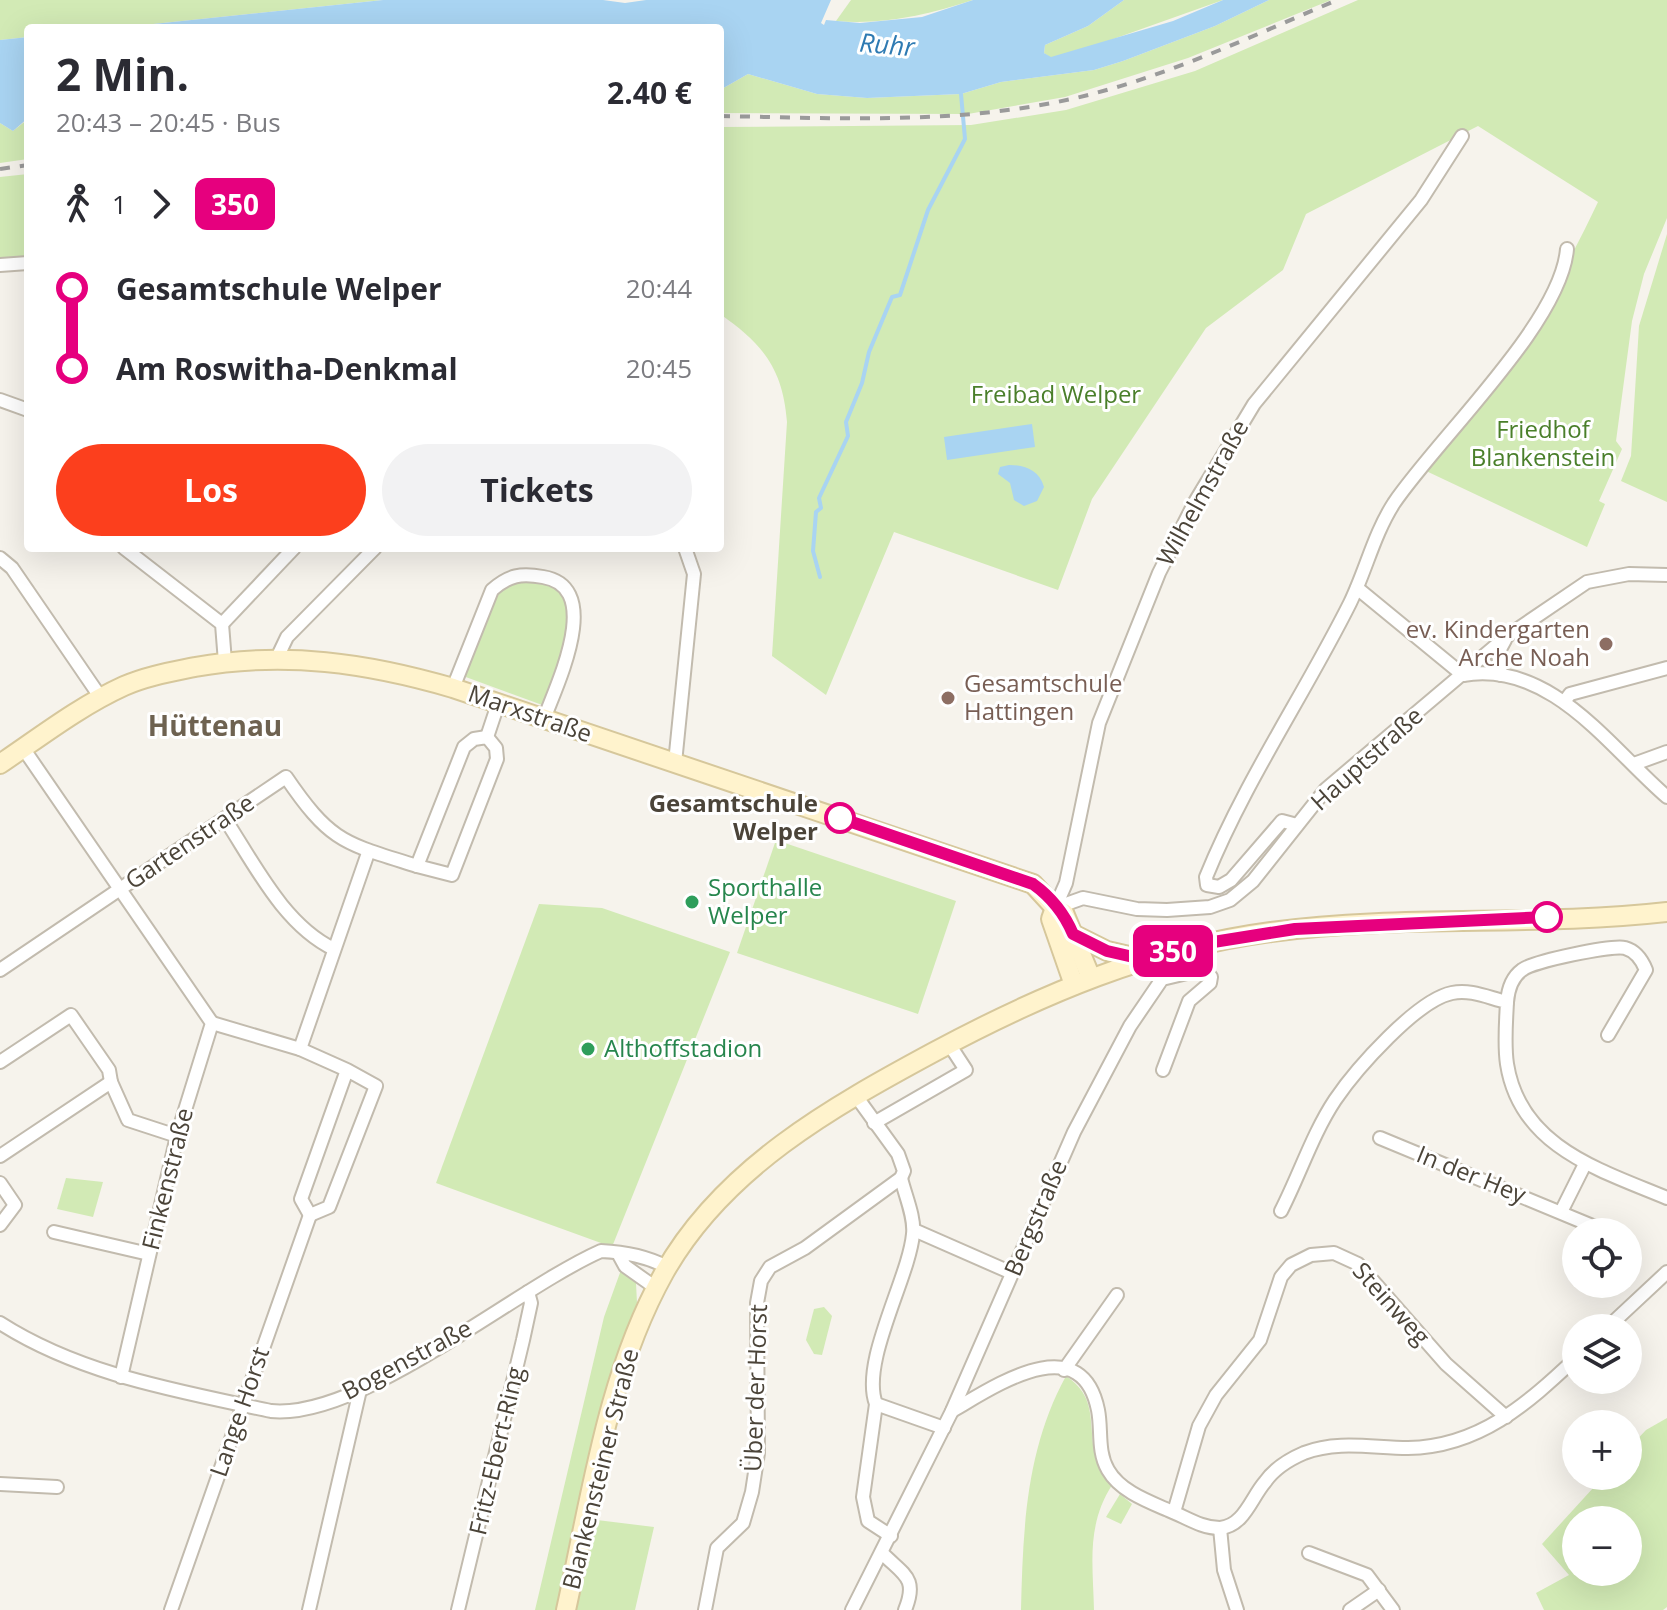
<!DOCTYPE html>
<html lang="de">
<head>
<meta charset="utf-8">
<style>
  :root { --surface:#fff; --page:#f2f2f3; --text:#2b2b33; --muted:#7c7c81; --accent:#fc3f1d }
  body { margin:0; font-family:"Open Sans",sans-serif; background:var(--page); color:var(--text); height:100vh; display:flex; flex-direction:column; font-size:30px; white-space:nowrap }
  * { box-sizing:border-box; margin:0 }
  p { font-size:26px; color:var(--muted) }
  .icon { flex:none; width:44px; height:44px; fill:none; stroke:currentColor; stroke-width:2; stroke-linecap:round; stroke-linejoin:round }
  .map { position:relative; flex:1; overflow:hidden }
  .sheet { position:absolute; left:24px; top:24px; width:700px; height:528px; display:flex; flex-direction:column; background:var(--surface); border-radius:8px; box-shadow:0 8px 32px #0002 }
  .sheet>* { flex:none }
  .badge { padding:0 16px; border-radius:12px; font-size:28px; line-height:52px }
  .controls { position:absolute; left:1562px; top:1218px; display:grid; gap:16px }
  .controls a { display:grid; place-items:center; width:80px; height:80px; border-radius:50%; background:var(--surface); box-shadow:0 8px 32px #0002; font-size:40px }
  .map>.badge { position:absolute; translate:-50% -50%; box-shadow:0 0 0 4px #fff }
  .legs { display:flex; align-items:center; gap:12px; height:88px; padding:0 32px; font-size:26px }
  .legs p { margin-inline-start:auto }
  .headline { display:flex; align-items:center; justify-content:space-between; height:136px; padding:0 32px }
  h1 { font-size:44px; font-weight:700; line-height:60px }
  .button { display:flex; gap:16px; margin-top:auto; padding:16px 32px }
  .button a { flex:1; height:92px; border-radius:48px; background:var(--accent); color:#fff; font-size:32px; font-weight:700; line-height:92px; text-align:center }
  .button a+a { background:var(--page); color:var(--text) }
  ul { padding:0 32px; list-style:none }
  li { display:flex; align-items:center; gap:28px; height:80px; font-size:30px }
  li i { display:grid; place-items:center; width:12px; height:100%; margin:0 10px; background:currentColor }
  li i::after { content:''; width:20px; height:20px; margin:-10px; border:6px solid; border-radius:50%; background:var(--surface) }
  li p { margin-inline-start:auto }
  li:first-child i { background:linear-gradient(#0000 50%,currentColor 0) }
  li:last-child i { background:linear-gradient(currentColor 50%,#0000 0) }
  .map>svg:first-child { display:block }
  .green { fill:#d2eab5; fill-rule:evenodd }
  .water { fill:#a9d4f2 }
  .lines { fill:none; stroke-linecap:round; stroke-linejoin:round }
  .stream { stroke:#a9d4f2; stroke-width:4 }
  .street-casing { stroke:#c2bbae; stroke-width:16 }
  .secondary-casing { stroke:#d6c79b; stroke-width:22 }
  .street { stroke:#fff; stroke-width:12 }
  .secondary { stroke:#fff3cd; stroke-width:18 }
  .rail { stroke:#9a9a9a; stroke-width:4; stroke-dasharray:10 10; stroke-linecap:butt }
  .line-1-casing { stroke:#fff; stroke-width:18 }
  .line-1 { stroke:#e6007e; stroke-width:12 }
  .education-dot { fill:#8d6e63; stroke:#fff; stroke-width:3 }
  .stop-1-dot { fill:#fff; stroke:#e6007e; stroke-width:4 }
  .leisure-dot { fill:#2e9e5b; stroke:#fff; stroke-width:3 }
  .labels { text-anchor:middle; stroke-width:6; stroke-linejoin:round; paint-order:stroke }
  .park-label { font-size:24px; fill:#4a7f2a; stroke:#fff }
  .street-label { font-size:24px; fill:#4b4439; stroke:#fff }
  .education-label { font-size:24px; fill:#785e54; stroke:#fff; text-anchor:end }
  .stop-label { font-size:24px; font-weight:bold; fill:#4b4439; stroke:#fff; text-anchor:end }
  .leisure-label { font-size:24px; fill:#27864d; stroke:#fff; text-anchor:start }
  .water-label { font-size:26px; font-style:italic; fill:#2e7ab2; stroke:#fff }
  .quarter-label { font-size:28px; font-weight:bold; fill:#6e6250; stroke:#fff }
</style>
</head>
<body>
<div class="map">
<svg width="1667" height="1610" viewBox="0 0 1667 1610">
  <rect width="100%" height="100%" fill="#f6f3ec"/>
  <g class="green">
    <polygon points="0,0 383,0 115,28 28,28 28,37 0,40"/>
    <path d="M851,0h122c-45,15 -90,25 -137,21z"/>
    <polygon points="1124,0 1223,0 1074,53 1051,58 1044,53 1045,45 1088,26"/>
    <polygon points="1269,0 1331,0 1188,58 1065,97 968,114 720,113 720,90 748,74 817,94 867,98 961,94 1001,82 1094,70 1123,61 1215,26"/>
    <path d="M1358,0h309v218l-23,56 -12,47 -16,120 6,8 -23,52 6,3 -18,43 -163,-77c73,-86 126,-166 174,-268l-120,-76 -172,88 -23,56 -77,58 -114,171 -34,91 -164,-58 -68,163 -54,-39 15,-234c-4,-53 -24,-78 -67,-108v-187l251,-2 95,-15 129,-39z"/>
    <polygon points="28,119 28,159 0,163 0,123 13,131"/>
    <polygon points="28,174 28,258 0,263 0,177"/>
    <polygon points="1667,234 1667,502 1621,481 1631,456 1639,326"/>
    <polygon points="505,581 547,581 567,600 572,630 545,706 463,676 494,591"/>
    <polygon points="776,840 956,901 918,1014 737,953"/>
    <polygon points="539,904 602,908 730,952 612,1247 436,1183"/>
    <polygon points="66,1178 103,1182 93,1217 57,1209"/>
    <polygon points="621,1270 636,1283 637,1303 596,1439 556,1610 535,1610 604,1317"/>
    <polygon points="824,1307 832,1316 822,1355 814,1354 806,1340 814,1309"/>
    <path d="M1066,1376c30,20 23,44 28,75 3,13 10,23 18,34 -26,41 -19,79 -18,125h-73c2,-82 5,-161 45,-234z"/>
    <path d="M1667,1418v189l-4,3h-119l-8,-17 33,-18 -27,-31 62,-68h24v-27l18,-19zM1576,1520h52v52h-52z"/>
    <polygon points="1120,1494 1132,1504 1121,1524 1106,1517"/>
    <polygon points="597,1520 654,1527 635,1610 576,1610"/>
  </g>
  <g class="water">
    <polygon points="383,0 603,0 625,3 646,0 831,0 821,23 824,25 826,20 860,23 922,17 973,0 1124,0 1088,26 1045,45 1044,53 1051,57 1173,21 1223,0 1269,0 1215,26 1123,61 1094,70 1001,82 961,94 867,98 817,94 748,74 720,90 720,28 115,28"/>
    <polygon points="28,37 28,118 13,131 0,123 0,40"/>
    <polygon points="1032,424 1035,447 947,460 944,437"/>
    <path d="M1009,465c16,0 30,5 35,22l-7,14 -13,5 -10,-6 -4,-17 -12,-9 2,-7z"/>
  </g>
  <g class="lines">
    <polyline class="stream" points="820,577 813,551 816,512 821,508 819,498 848,436 846,422 862,383 869,352 892,297 900,295 928,210 965,139 961,94"/>
    <g class="street-casing">
      <g id="street">
        <polyline points="0,265 28,263"/>
        <polyline points="0,400 28,410"/>
        <polyline points="124,548 222,624 225,662"/>
        <polyline points="0,558 12,568 101,698"/>
        <polyline points="1357,588 1463,675"/>
        <polyline points="222,624 294,548"/>
        <polyline points="277,658 287,637 375,548"/>
        <path d="M1463,675c88,-15 146,72 204,122"/>
        <polyline points="1501,675 1498,653 1505,640"/>
        <path d="M453,688l39,-98c17,-15 29,-17 51,-13 62,10 13,109 1,142"/>
        <polyline points="1564,702 1570,694 1667,668"/>
        <polygon points="487,737 496,748 497,759 452,875 417,866 464,747 474,739"/>
        <polyline points="487,737 498,704"/>
        <polyline points="23,748 212,1023 177,1136 121,1377"/>
        <polyline points="675,763 694,574 685,548"/>
        <polyline points="1634,764 1667,752"/>
        <path d="M225,819c30,46 59,106 109,130"/>
        <path d="M1297,825l-15,-4 -51,59 -12,7 -12,-2 -1,-8c39,-96 98,-182 144,-274 16,-33 24,-69 44,-100 44,-65 167,-180 173,-254"/>
        <polyline points="1055,908 1066,883 1099,723 1159,573 1195,502 1254,404 1421,200 1462,136"/>
        <polyline points="1055,908 1083,898 1137,909 1167,910 1210,907 1230,900 1253,881 1326,789 1506,637 1587,582 1629,574 1667,575"/>
        <path d="M0,970l286,-193c45,66 58,66 131,89"/>
        <path d="M1507,1002c1,-12 4,-24 15,-32 11,-9 90,-25 103,-22 11,3 17,12 21,22l-38,65"/>
        <polyline points="212,1023 300,1049 347,1070 301,1199 310,1215 329,1207 376,1086 347,1070"/>
        <polyline points="300,1049 368,853"/>
        <polyline points="0,1062 71,1015 109,1070 111,1082"/>
        <polyline points="874,1123 966,1070 949,1044"/>
        <polyline points="1380,1138 1607,1232"/>
        <polyline points="0,1156 111,1082 128,1120 177,1136"/>
        <polyline points="0,1183 15,1205 0,1225"/>
        <path d="M1281,1211c18,-35 32,-78 54,-111 21,-31 82,-100 117,-107 19,-4 37,5 55,9 -1,21 -3,42 0,62 13,83 93,106 160,134"/>
        <polyline points="1561,1212 1585,1164"/>
        <polyline points="914,1230 1012,1273"/>
        <polyline points="54,1232 149,1254"/>
        <polyline points="619,1255 625,1266 656,1288"/>
        <path d="M0,1323c81,52 179,68 271,88 90,9 244,-122 330,-160 23,1 45,5 66,16"/>
        <polyline points="1607,1328 1667,1272"/>
        <polyline points="1064,1370 1117,1295"/>
        <polyline points="876,1404 944,1428"/>
        <path d="M952,1411c40,-23 129,-85 146,-1 4,20 -1,41 10,60 12,21 39,31 60,40 18,7 33,18 52,18"/>
        <polyline points="0,1484 57,1487"/>
        <polyline points="1174,1512 1199,1426 1216,1395 1260,1340 1281,1277 1291,1265 1311,1255 1334,1253 1358,1264 1446,1364 1506,1417"/>
        <path d="M891,1536l-23,-15 -5,-24 13,-93c-16,-42 33,-126 37,-170 2,-17 -8,-39 -12,-56"/>
        <polyline points="1309,1553 1367,1575 1393,1610"/>
        <path d="M883,1554c21,21 35,24 22,56"/>
        <polyline points="171,1610 310,1215"/>
        <polyline points="309,1610 360,1390"/>
        <polyline points="458,1610 523,1340 531,1303 528,1292"/>
        <polyline points="705,1610 717,1548 743,1523 752,1492 758,1453 757,1303 761,1281 770,1267 805,1248 901,1178 904,1171 898,1154 856,1096"/>
        <polyline points="852,1610 952,1411 1074,1132 1130,1026 1162,979 1204,969 1211,977 1210,983 1189,1001 1163,1070"/>
        <path d="M1237,1610l-13,-40 -4,-42c24,-2 31,-30 45,-46 9,-13 25,-23 39,-29 34,-13 69,-5 104,-5 71,-1 119,-44 168,-90"/>
        <polyline points="1350,1610 1379,1590"/>
      </g>
    </g>
    <g class="secondary-casing">
      <g id="secondary">
        <path d="M0,764c40,-27 80,-58 124,-78 23,-10 47,-14 71,-19 90,-16 172,-4 258,21l580,196 22,24 9,5 27,65"/>
        <polyline points="1055,908 1051,919 1074,985"/>
        <polyline points="1073,934 1107,951 1142,959"/>
        <path d="M566,1610c25,-113 41,-235 98,-337 59,-105 168,-166 270,-221 106,-57 216,-104 337,-120 131,-18 265,-5 396,-20"/>
      </g>
    </g>
    <use href="#street" class="street"/>
    <use href="#secondary" class="secondary"/>
    <g class="rail">
      <path d="M720,116c111,2 223,8 332,-13 100,-19 193,-64 285,-103"/>
      <polyline points="0,169 28,165"/>
    </g>
  </g>
  <g class="lines">
    <g class="line-1-casing">
      <path id="line-1" d="M840,818l193,66c18,13 32,31 40,50l34,17 35,8 59,-15 94,-15 252,-12"/>
    </g>
    <use href="#line-1" class="line-1"/>
  </g>
  <g class="education-dot">
    <circle cx="1606" cy="644" r="8"/>
    <circle cx="948" cy="698" r="8"/>
  </g>
  <g class="stop-1-dot">
    <circle cx="840" cy="818" r="14"/>
    <circle cx="1547" cy="917" r="14"/>
  </g>
  <g class="leisure-dot">
    <circle cx="692" cy="902" r="8"/>
    <circle cx="588" cy="1049" r="8"/>
  </g>
  <g class="labels">
    <g class="park-label">
      <text x="1056" y="403">Freibad Welper</text>
      <text x="1543" y="438">Friedhof<tspan x="1543" dy="28">Blankenstein</tspan></text>
    </g>
    <g class="street-label">
      <text transform="translate(1203 493) rotate(-61)" y="8">Wilhelmstraße</text>
      <text transform="translate(530 714) rotate(19)" y="8">Marxstraße</text>
      <text transform="translate(1367 759) rotate(-42)" y="8">Hauptstraße</text>
      <text transform="translate(190 842) rotate(-34)" y="8">Gartenstraße</text>
      <text transform="translate(1471 1175) rotate(22)" y="8">In der Hey</text>
      <text transform="translate(168 1179) rotate(-76)" y="8">Finkenstraße</text>
      <text transform="translate(1036 1218) rotate(-67)" y="8">Bergstraße</text>
      <text transform="translate(1391 1304) rotate(48)" y="8">Steinweg</text>
      <text transform="translate(407 1360) rotate(-28)" y="8">Bogenstraße</text>
      <text transform="translate(756 1388) rotate(-88)" y="8">Über der Horst</text>
      <text transform="translate(240 1412) rotate(-71)" y="8">Lange Horst</text>
      <text transform="translate(497 1451) rotate(-77)" y="8">Fritz-Ebert-Ring</text>
      <text transform="translate(601 1469) rotate(-76)" y="8">Blankensteiner Straße</text>
    </g>
    <g class="education-label">
      <text x="1590" y="638">ev. Kindergarten<tspan x="1590" dy="28">Arche Noah</tspan></text>
      <text x="964" y="692" text-anchor="start">Gesamtschule<tspan x="964" dy="28">Hattingen</tspan></text>
    </g>
    <g class="stop-label">
      <text x="818" y="812">Gesamtschule<tspan x="818" dy="28">Welper</tspan></text>
    </g>
    <g class="leisure-label">
      <text x="708" y="896">Sporthalle<tspan x="708" dy="28">Welper</tspan></text>
      <text x="604" y="1057">Althoffstadion</text>
    </g>
    <g class="water-label">
      <text transform="translate(887 45) rotate(5)" y="9">Ruhr</text>
    </g>
    <g class="quarter-label">
      <text x="215" y="736">Hüttenau</text>
    </g>
  </g>
</svg>
<div class="controls">
<a><svg class="icon" aria-label="locate" viewBox="0 0 24 24"><circle cx="12" cy="12" r="6"/><path d="M12 2v4M12 18v4M2 12h4M18 12h4"/></svg></a>
<a><svg class="icon" aria-label="layers" viewBox="0 0 24 24"><path d="M12 4l9 5-9 5-9-5zM3 14l9 5 9-5"/></svg></a>
<a>+</a>
<a>−</a>
</div>
<b class="badge" style="left:1173px;top:951px;background:#e6007e;color:#fff">350</b>
<section class="sheet">
<div class="headline"><div><h1>2 Min.</h1><p>20:43 – 20:45 · Bus</p></div><b>2.40 €</b></div>
<div class="legs"><svg class="icon" aria-label="walk" viewBox="0 0 24 24"><circle cx="13" cy="4" r="2"/><path d="M13 8l-2 6 4 7M11 14l-3 7M7 12l3-4h3l4 4"/></svg>1<svg class="icon" aria-label="forward" viewBox="0 0 24 24"><path d="M9 5l7 7-7 7"/></svg><b class="badge" style="background:#e6007e;color:#fff">350</b></div>
<ul>
<li><i style="color:#e6007e"></i><b>Gesamtschule Welper</b><p>20:44</p></li>
<li><i style="color:#e6007e"></i><b>Am Roswitha-Denkmal</b><p>20:45</p></li>
</ul>
<div class="button"><a>Los</a><a>Tickets</a></div>
</section>
</div>
</body>
</html>
